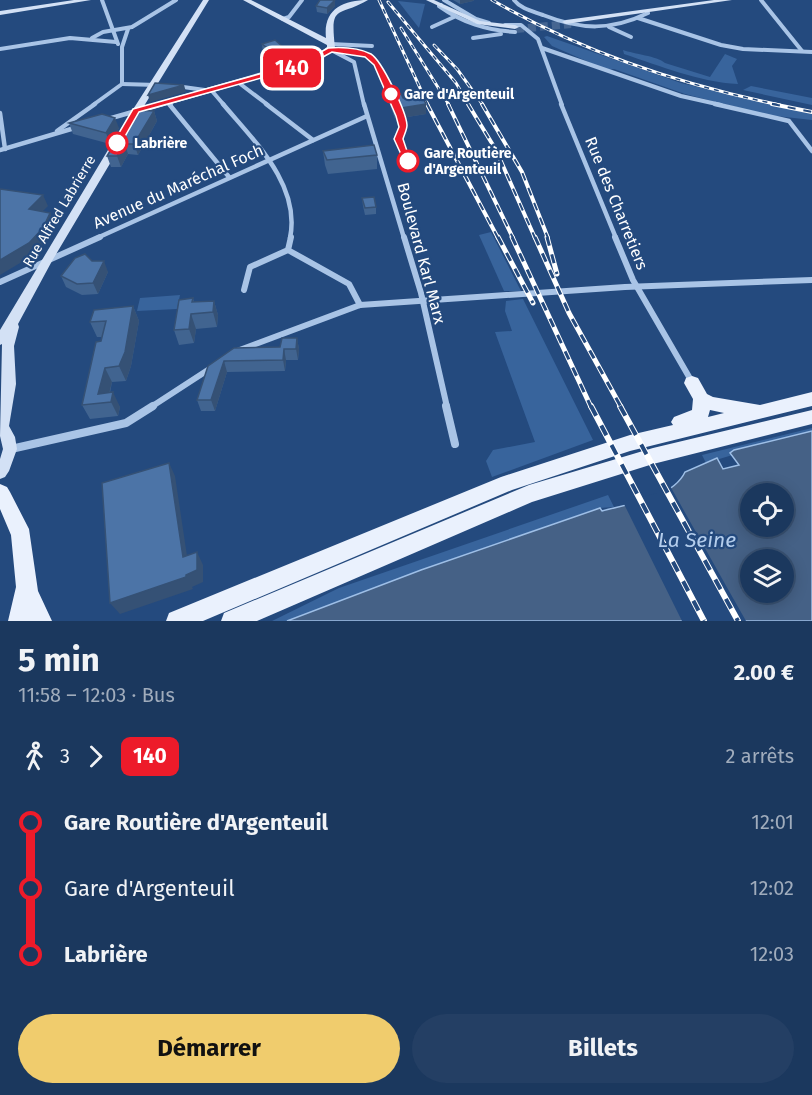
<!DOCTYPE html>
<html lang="fr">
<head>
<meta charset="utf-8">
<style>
  :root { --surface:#1b385e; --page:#243f64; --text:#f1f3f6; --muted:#a0acbc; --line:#395273; --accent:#f0cc6d }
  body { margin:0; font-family:"Fira Sans",sans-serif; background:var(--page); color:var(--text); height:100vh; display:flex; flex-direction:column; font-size:22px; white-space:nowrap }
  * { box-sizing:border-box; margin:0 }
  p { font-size:20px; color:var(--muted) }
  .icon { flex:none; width:33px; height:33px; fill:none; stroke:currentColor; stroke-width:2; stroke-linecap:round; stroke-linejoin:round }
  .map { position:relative; height:621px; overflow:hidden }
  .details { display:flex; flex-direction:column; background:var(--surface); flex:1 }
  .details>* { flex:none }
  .badge { padding:0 12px; border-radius:9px; font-size:21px; line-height:39px }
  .buttons { position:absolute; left:740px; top:483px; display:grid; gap:12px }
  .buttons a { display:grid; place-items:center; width:54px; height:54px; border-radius:50%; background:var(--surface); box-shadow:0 3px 15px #0003,0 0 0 2px var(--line); font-size:30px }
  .map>.badge { position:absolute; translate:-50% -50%; box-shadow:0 0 0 3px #fff }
  .legs { display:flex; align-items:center; gap:9px; height:66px; padding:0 18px; font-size:20px }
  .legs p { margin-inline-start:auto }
  .head { display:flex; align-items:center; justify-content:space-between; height:102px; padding:0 18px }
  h1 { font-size:33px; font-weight:700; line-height:45px }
  .action { display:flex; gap:12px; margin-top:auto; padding:12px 18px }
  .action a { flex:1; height:69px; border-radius:36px; background:var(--accent); color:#111; font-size:24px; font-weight:700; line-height:69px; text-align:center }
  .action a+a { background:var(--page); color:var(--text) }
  ul { padding:0 18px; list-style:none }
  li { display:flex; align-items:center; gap:21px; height:66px; font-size:22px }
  li i { display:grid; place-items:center; width:9px; height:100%; margin:0 8px; background:currentColor }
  li i::after { content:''; width:15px; height:15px; margin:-8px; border:4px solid; border-radius:50%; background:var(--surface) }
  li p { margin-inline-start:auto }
  li:first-child i { background:linear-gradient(#0000 50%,currentColor 0) }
  li:last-child i { background:linear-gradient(currentColor 50%,#0000 0) }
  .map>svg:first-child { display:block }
  .green { fill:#38649c }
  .water { fill:#456186; stroke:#9ebfe7; stroke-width:1.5; fill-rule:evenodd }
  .pier { fill:#244a7e }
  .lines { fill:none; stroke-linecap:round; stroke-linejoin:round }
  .secondary-tunnel { stroke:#456591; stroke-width:8; stroke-dasharray:8 4; stroke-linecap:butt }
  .minor-far3 { stroke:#a9c4e6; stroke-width:4 }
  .minor-far2 { stroke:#a9c4e6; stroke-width:4.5 }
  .minor-far1 { stroke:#a9c4e6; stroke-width:6 }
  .minor { stroke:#a9c4e6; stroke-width:8 }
  .secondary { fill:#d3e1f5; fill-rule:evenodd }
  .primary { fill:#eaf1fd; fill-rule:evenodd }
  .rail-far3-casing { stroke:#fff; stroke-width:3 }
  .rail-far2-casing { stroke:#fff; stroke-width:4 }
  .rail-far1-casing { stroke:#fff; stroke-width:5 }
  .rail-casing { stroke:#fff; stroke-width:6 }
  .rail-far3 { stroke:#244a7e; stroke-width:1.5; stroke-dasharray:5; stroke-linecap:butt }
  .rail-far2 { stroke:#244a7e; stroke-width:2; stroke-dasharray:8; stroke-linecap:butt }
  .rail-far1 { stroke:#244a7e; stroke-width:3; stroke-dasharray:9; stroke-linecap:butt }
  .rail { stroke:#244a7e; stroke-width:4; stroke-dasharray:11; stroke-linecap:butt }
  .wall { fill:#416490 }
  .shaded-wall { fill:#355175 }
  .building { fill:#4c74a7; stroke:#355175; stroke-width:1.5 }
  .line-1 { fill:#ed1b2a; stroke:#fff; stroke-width:1.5 }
  .stop-1-dot { fill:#fff; stroke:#ed1b2a; stroke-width:3 }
  .labels { text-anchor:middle; stroke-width:4.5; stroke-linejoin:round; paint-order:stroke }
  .far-stop-label { font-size:14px; font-weight:bold; fill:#fff; stroke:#244a7e; text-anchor:start }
  .far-street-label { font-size:14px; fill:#fff; stroke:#244a7e }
  .street-label { font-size:16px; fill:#fff; stroke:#244a7e }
  .near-water-label { font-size:21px; font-style:italic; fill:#b5ceed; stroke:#244a7e }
</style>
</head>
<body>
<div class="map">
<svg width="812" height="621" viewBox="0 0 812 621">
  <rect width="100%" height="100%" fill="#244a7e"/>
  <g class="green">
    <polygon points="398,1 425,4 419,28"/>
    <polygon points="547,36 681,83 812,114 812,120 767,115 685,94 614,69 607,70 552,46 544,37"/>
    <path d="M623,50c11,4 34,6 42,13l45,14 15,-23 12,5 -5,7 6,18c-39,-2 -78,-18 -114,-30z"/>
    <polygon points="751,86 812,98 812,105 743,90"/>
    <polygon points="491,232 521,291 504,291 479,235"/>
    <polygon points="180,295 177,309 137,311 140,298"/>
    <polygon points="523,299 593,440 492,477 486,461 493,450 535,442 495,332 512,331 505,311 506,301"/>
    <polygon points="812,428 812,431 706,463 702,455"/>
    <polygon points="608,495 614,507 600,508 552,524 287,621 272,621 339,588"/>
  </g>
  <path class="water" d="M812,431v190h-525l134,-51 179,-62 2,3c26,-7 71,-13 83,-39l32,-14 6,11 16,-4 -9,-12 4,-3zM750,494h33v32h-33zM750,560h33v32h-33z"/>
  <polygon class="pier" points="669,484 729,591 746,621 682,621 623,502 657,493"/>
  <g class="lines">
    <polyline class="secondary-tunnel" points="516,29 571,24"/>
    <g class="minor-far3">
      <polyline points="102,0 118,44"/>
      <polyline points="444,0 476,19 489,23"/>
      <path d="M514,0c7,9 18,11 29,15 38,15 68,16 105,-2"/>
      <polyline points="761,0 802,51"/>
      <path d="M441,5l-2,1c24,17 47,24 76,26"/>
      <polyline points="638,18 721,45 743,49 812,52"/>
      <polyline points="283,19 289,17 302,0"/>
      <polyline points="505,25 521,25 538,39 562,105"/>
      <polyline points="432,27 454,17"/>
      <polyline points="609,27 631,37"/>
      <polyline points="92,38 103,32 132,27 176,0"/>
      <polyline points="473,38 501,34"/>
      <polyline points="331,44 372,46"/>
      <polyline points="542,48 681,96 721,105"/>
      <polyline points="0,49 70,38 116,42"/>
      <polyline points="331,50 354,62 364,105"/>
      <polyline points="239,83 268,105"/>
      <polyline points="122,84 157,85"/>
      <polyline points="122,84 122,47 128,29"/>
      <polyline points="176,86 212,91 224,105"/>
      <polyline points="168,102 171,105"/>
      <polyline points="93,105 122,84"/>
    </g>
    <g class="minor-far2">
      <polyline points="169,104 229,177"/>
      <path d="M223,104c31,37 78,81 67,134"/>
      <polyline points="266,104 313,140"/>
      <polyline points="364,104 404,238"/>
      <polyline points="561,104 616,238"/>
      <polyline points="715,104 789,121 812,151"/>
      <polyline points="0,113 5,149"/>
      <polyline points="108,119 136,111"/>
      <polyline points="57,131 95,104"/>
      <polyline points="0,150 78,127"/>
      <polyline points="97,238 367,116"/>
    </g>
    <g class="minor-far1">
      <polyline points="291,237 288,250 349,284 360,305"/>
      <polyline points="404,237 421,293 447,407"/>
      <polyline points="615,237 633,280 692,382"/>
      <polyline points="0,282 100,237"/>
      <polyline points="244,290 250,267 288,250"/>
      <polyline points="237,351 360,305 625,287 812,280"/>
      <polyline points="151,407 211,368"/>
    </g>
    <g class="minor">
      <polyline points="446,406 455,444"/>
      <polyline points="11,449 126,423 153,406"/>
    </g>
    <g class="secondary">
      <polygon points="74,0 91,0 0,15 0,11"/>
      <path d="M203,0h6l-65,106 170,-49 13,-10v-2l-84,-45h8l75,38c-3,-28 16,-38 42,-38 -31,18 -38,3 -33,48l-15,13 -180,52 -8,12h-6l-1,-2 7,-12z"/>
      <polygon points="426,0 434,0 480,21 515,25 519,27 515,29 477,24"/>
      <polygon points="714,0 732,0 566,24 562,22 566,20"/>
      <polygon points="116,142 121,145 52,261 18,324 19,327 14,346 16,384 9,426 15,437 17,449 9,471 5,477 0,479 0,459 3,449 0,436 2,344 0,345 0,330 111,145"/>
    </g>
    <g class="primary">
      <path d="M692,376l6,2 9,16 6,3 47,8 52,-13v14l-182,45 -118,39 -309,131h-37l3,-8 332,-136 129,-42 43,-10 -2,-3 3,-5 18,-7 1,-11 -9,-16 2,-5zM710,410l14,3 -16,4z"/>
      <polygon points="812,410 812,424 653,464 532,502 257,621 221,621 224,613 529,485 653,448"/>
      <polygon points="0,484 7,487 10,492 29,529 38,591 52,621 8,621 16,587 11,535 0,509"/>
    </g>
    <g class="rail-far3-casing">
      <g id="rail-far3">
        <polyline points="379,0 428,105"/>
        <path d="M492,0c90,52 186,84 288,105"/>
        <polyline points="388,2 456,83 469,105"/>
        <polyline points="401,28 449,105"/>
        <polyline points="434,45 457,69 483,105"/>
      </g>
    </g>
    <g class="rail-far2-casing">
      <g id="rail-far2">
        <polyline points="427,104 498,238"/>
        <polyline points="448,104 513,238"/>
        <polyline points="468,104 496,150 535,238"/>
        <polyline points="482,104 522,172 548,238"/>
        <polyline points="772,104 812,112"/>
      </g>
    </g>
    <g class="rail-far1-casing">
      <g id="rail-far1">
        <polyline points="498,237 533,303"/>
        <polyline points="512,237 591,407"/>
        <polyline points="535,237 569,313 621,407"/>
        <polyline points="547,237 557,274"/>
      </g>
    </g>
    <g class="rail-casing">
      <g id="rail">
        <polyline points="591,406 704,621"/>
        <polyline points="620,406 738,621"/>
      </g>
    </g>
    <use href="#rail-far3" class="rail-far3"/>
    <use href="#rail-far2" class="rail-far2"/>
    <use href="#rail-far1" class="rail-far1"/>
    <use href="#rail" class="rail"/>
  </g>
  <g class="wall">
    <polygon points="335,0 335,6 327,14 317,12 316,6"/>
    <polygon points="453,0 474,0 473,1 460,4"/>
    <polygon points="262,44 284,56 271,60 263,54"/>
    <polygon points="390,95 426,104 426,114 395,119 390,105"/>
    <polygon points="154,111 157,121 138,155 128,154 121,167 111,167 107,156"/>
    <polygon points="69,123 119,128 110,144 73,134"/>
    <polygon points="323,151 377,155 377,169 328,174 325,165"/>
    <polygon points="362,198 376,207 376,214 365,215 363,206"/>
    <polygon points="92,261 108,272 98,294 82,295 66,287 61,276"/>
    <polygon points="193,298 194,302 214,301 218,315 217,327 196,329 194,343 179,345 174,330"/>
    <polygon points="133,306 139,321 131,366 126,381 112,382 110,393 120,407 118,416 90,419 82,405 102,337 97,337 90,322"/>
    <polygon points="297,338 299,349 298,360 286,360 285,371 227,372 215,411 201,411 197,400 208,366 280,347"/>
  </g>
  <g class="shaded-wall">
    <polygon points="335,0 335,6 327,14 327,8"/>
    <polygon points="460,0 474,0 473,1 460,4"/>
    <polygon points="283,47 284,56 271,60 270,50"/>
    <polygon points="184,85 186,92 150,102 148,95"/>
    <polygon points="426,104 426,114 395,119 395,109"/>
    <polygon points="154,111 157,121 138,155 134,144"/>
    <polygon points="115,118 119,128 110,144 106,133"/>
    <polygon points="125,144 128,154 121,167 117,156"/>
    <polygon points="43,195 48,206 34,220 29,209"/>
    <polygon points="50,213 56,224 49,239 35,254 0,275 0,260"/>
    <polygon points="104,261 108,272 98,294 93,283"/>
    <polygon points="214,301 218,315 217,327 213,312"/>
    <polygon points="133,306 139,321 131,366 126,381 119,366"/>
    <polygon points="191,314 196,329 194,343 189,329"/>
    <polygon points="297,338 299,349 298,360 296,349"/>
    <polygon points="284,349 286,360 285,371 283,360"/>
    <polygon points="224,361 227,372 215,411 211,400"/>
    <polygon points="105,368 112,382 107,402 98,394"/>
    <polygon points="113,392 120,407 118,416 111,402"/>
    <polygon points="169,463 175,476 189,569 183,557"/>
    <polygon points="197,552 203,565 203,582 192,587 193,589 120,614 110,603"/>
  </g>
  <g class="building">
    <polygon points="320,0 335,0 327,8 316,6"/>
    <polygon points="275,40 283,47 270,50 262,44"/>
    <polygon points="155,83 184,85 148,95"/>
    <polygon points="401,94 403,98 422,96 426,104 395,109 390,95"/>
    <polygon points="135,110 154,111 134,144 125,144 117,156 107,156"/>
    <polygon points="102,114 115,118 106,133 69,123"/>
    <polygon points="374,145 377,155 327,160 323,151"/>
    <polygon points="0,189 43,195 29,209 50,213 43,228 29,243 0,260"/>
    <polygon points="374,197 376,207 365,208 362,198"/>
    <polygon points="85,254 92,261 104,261 93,283 77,284 61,276 75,258"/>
    <polygon points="193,298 192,302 214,301 213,312 191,314 189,329 174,330 179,300"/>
    <polygon points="133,306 125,352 119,366 105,368 98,394 113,392 111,402 82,405 96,342 101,341 106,321 90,322 94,310"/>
    <polygon points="282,338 297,338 296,349 284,349 283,360 224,361 211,400 197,400 208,366 234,348 280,347"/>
    <polygon points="169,463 183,557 197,552 197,570 186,575 186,577 110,603 102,483"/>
  </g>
  <path class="line-1" d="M328,48c13,-1 31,0 43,6 11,7 35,57 36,71 0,5 -3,10 -4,14l8,24h-6l-11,-24 5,-12 -3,-11 -22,-51 -9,-8 -33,-5 -24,13 -169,47 -19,33 -7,-2 20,-34 170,-47z"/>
  <g class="stop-1-dot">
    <circle cx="391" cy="94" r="8"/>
    <circle cx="117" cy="143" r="10"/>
    <circle cx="408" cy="161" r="10"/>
  </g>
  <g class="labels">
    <g class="far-stop-label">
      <text x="404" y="99">Gare d'Argenteuil</text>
      <text x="134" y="148">Labrière</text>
      <text x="424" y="158">Gare Routière<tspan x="424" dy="16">d'Argenteuil</tspan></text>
    </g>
    <g class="far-street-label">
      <text transform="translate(59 211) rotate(-59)" y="5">Rue Alfred Labrierre</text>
    </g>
    <g class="street-label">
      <text transform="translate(178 186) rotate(-24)" y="6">Avenue du Maréchal Foch</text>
      <text transform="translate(617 203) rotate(68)" y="6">Rue des Charretiers</text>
      <text transform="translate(422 253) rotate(75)" y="6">Boulevard Karl Marx</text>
    </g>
    <g class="near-water-label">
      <text x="697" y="547">La Seine</text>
    </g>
  </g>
</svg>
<div class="buttons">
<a><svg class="icon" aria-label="locate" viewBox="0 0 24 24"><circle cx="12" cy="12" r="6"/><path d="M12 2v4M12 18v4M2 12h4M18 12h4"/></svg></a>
<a><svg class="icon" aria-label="layers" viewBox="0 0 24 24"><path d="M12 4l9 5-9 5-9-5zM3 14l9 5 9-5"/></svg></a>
</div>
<b class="badge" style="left:292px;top:68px;background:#ed1b2a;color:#fff">140</b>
</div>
<section class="details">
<div class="head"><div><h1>5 min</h1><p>11:58 – 12:03 · Bus</p></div><b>2.00 €</b></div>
<div class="legs"><svg class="icon" aria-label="walk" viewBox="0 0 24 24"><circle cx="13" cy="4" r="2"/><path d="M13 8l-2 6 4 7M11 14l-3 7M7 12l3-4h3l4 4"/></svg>3<svg class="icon" aria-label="forward" viewBox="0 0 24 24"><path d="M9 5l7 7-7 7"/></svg><b class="badge" style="background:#ed1b2a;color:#fff">140</b><p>2 arrêts</p></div>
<ul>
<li><i style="color:#ed1b2a"></i><b>Gare Routière d'Argenteuil</b><p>12:01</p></li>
<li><i style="color:#ed1b2a"></i><span>Gare d'Argenteuil</span><p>12:02</p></li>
<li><i style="color:#ed1b2a"></i><b>Labrière</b><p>12:03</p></li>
</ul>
<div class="action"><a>Démarrer</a><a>Billets</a></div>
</section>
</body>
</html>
